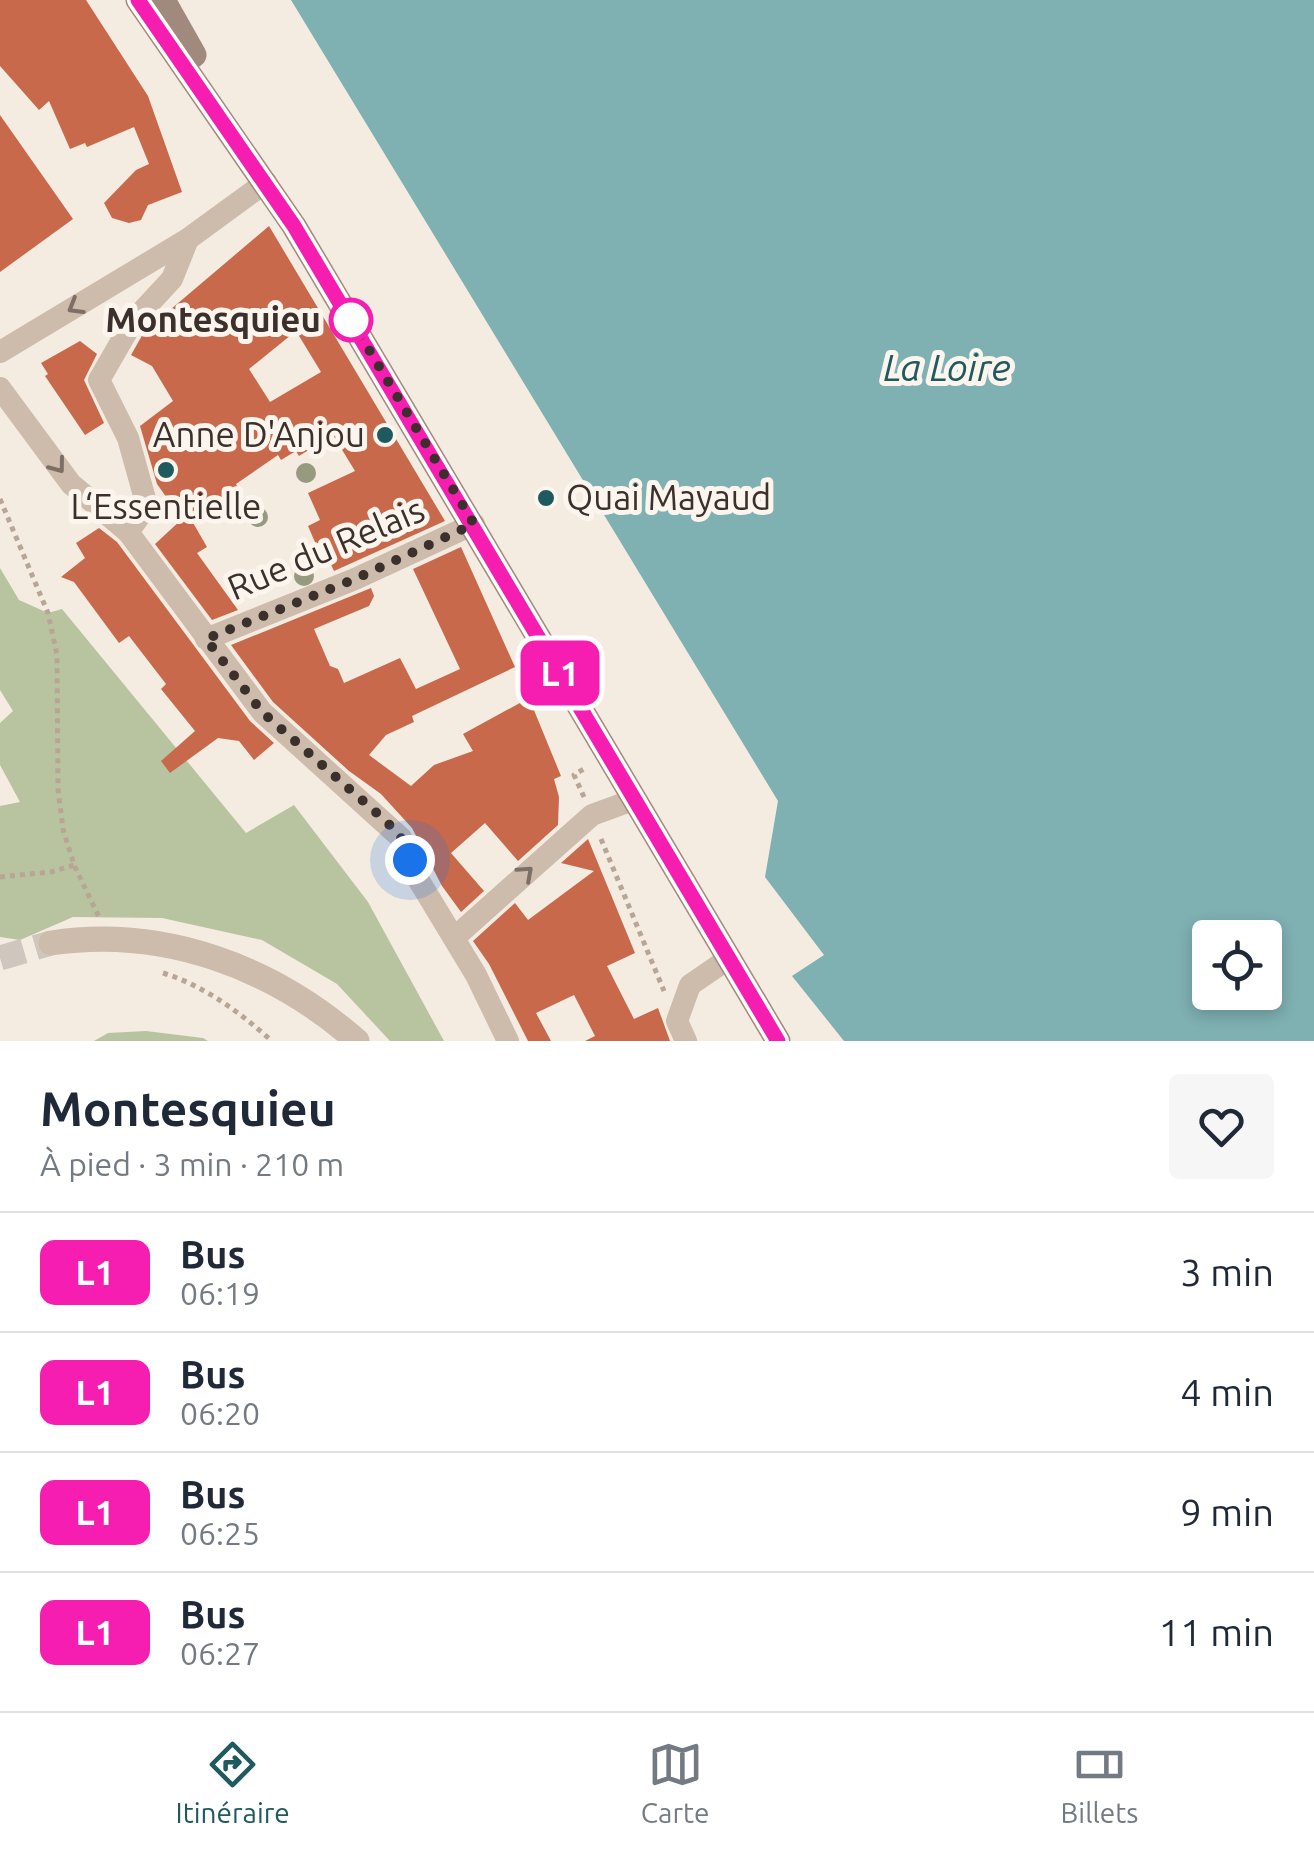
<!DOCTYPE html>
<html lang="fr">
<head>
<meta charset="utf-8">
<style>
  :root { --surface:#fff; --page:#f6f6f7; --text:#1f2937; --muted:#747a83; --line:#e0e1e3; --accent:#1f5a5e }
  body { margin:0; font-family:Ubuntu,sans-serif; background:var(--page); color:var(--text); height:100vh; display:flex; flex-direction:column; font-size:38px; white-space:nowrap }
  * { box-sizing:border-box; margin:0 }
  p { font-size:32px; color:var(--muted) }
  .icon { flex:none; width:55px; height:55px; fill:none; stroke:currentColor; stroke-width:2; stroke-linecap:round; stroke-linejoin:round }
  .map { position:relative; height:1041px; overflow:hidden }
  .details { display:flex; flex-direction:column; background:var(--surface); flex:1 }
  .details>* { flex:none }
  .badge { padding:0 20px; border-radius:15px; font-size:35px; line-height:65px }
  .tools { position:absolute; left:1192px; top:920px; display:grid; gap:20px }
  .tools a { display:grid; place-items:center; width:90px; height:90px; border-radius:10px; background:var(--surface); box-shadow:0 5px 15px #0003; font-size:50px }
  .you { position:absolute; width:50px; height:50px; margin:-25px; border:8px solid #fff; border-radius:50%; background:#1a73e8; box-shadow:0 0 0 15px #1a73e833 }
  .map>.badge { position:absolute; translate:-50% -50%; box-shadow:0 0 0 5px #fff }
  .round { display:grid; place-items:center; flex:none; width:105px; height:105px; border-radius:10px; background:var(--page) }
  .headline { display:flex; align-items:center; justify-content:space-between; height:170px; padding:0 40px }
  h1 { font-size:48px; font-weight:700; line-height:75px }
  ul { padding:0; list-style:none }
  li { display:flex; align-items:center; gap:30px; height:120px; padding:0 40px; border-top:2px solid var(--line) }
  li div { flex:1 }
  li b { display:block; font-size:38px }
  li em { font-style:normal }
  li .badge { min-width:110px; font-weight:700; text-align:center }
  .tab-bar { display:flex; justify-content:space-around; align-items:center; height:140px; border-top:2px solid var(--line); background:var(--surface); font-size:28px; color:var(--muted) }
  .tab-bar a { display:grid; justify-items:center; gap:5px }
  .tab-bar .selected { color:var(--accent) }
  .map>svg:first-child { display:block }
  .green { fill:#b8c4a0 }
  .water { fill:#7fb0b2; fill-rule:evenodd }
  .building { fill:#c8694b; fill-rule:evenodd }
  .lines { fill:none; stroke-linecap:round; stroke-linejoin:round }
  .tertiary-tunnel { stroke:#cfc6bd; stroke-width:25; stroke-dasharray:25 12; stroke-linecap:butt }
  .path { stroke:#b9a596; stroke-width:5; stroke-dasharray:5 5; stroke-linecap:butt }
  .minor { stroke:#cdbbac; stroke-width:22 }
  .tertiary { stroke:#cdbbac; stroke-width:25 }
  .secondary { stroke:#a18a7d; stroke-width:25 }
  .tree { fill:#969b7f }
  .oneway { stroke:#7d6f65 }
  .line-casing { stroke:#fff; stroke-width:22 }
  .line { stroke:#f51eb1; stroke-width:15 }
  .walk { stroke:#3b302b; stroke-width:10; stroke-dasharray:0 18 }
  .stop-dot { fill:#fff; stroke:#f51eb1; stroke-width:5 }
  .poi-dot { fill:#1f5a5e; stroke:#fbf5ee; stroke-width:4 }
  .labels { text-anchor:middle; stroke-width:10; stroke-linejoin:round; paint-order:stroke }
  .stop-label { font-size:35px; font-weight:bold; fill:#3b302b; stroke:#fbf5ee; text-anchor:end }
  .poi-label { font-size:35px; fill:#3b302b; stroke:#fbf5ee; text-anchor:end }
  .street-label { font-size:35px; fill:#3b302b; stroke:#fbf5ee }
  .water-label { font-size:38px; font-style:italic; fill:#1f5a5e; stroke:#fbf5ee }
</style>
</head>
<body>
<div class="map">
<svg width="1314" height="1041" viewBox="0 0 1314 1041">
  <rect width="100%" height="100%" fill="#f4ebe1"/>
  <g class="green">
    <polygon points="0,568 19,600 48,613 62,609 246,833 294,805 368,902 444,1041 390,1041 337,984 262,940 162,918 73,917 20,940 0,937 0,806 20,802 0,765 0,723 13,711 0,690"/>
    <polygon points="146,1031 203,1038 208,1041 94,1041 108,1033"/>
  </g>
  <path class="water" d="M291,0h1023v1041h-470l-52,-65 32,-21 -59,-78 13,-76zM1210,938h55v54h-55z"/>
  <g class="building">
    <polygon points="0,0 86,0 148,96 182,192 148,205 141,220 129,223 112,218 104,203 136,170 149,164 134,127 87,147 85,143 70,149 49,101 39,110 0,66"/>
    <polygon points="0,115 73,219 0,272"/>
    <path d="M269,226l176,295 -111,50 -8,-17 -5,2 -13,-30 12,-6 -12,-27 47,-22 -22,-36 -34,21 -3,-5 -15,9 -3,-5 -42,29 4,8 -48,29 15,26 -10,6 41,57 -26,10 -57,-76 27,-25 -25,-35 -17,-58 33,-25 -21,-35 -21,-11 13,-23zM296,331l25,41 -51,30 -21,-33z"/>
    <polygon points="80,341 97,354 84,380 104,423 85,435 45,376 48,374 41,363"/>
    <polygon points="99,528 117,542 250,721 274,743 254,760 239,741 218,738 170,773 161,761 195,731 161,689 166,684 129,636 119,643 74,582 61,577 85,558 76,543"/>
    <polygon points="461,547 515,667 412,716 414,722 386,735 369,755 411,786 434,765 473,751 463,734 529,698 561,776 554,779 559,797 558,825 518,861 485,823 451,853 484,891 461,912 442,886 412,828 381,794 349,771 273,702 231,645 371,588 374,596 369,606 314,629 330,666 338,669 344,683 400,658 416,689 460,669 413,569"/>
    <polygon points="588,839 635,953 607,966 634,1019 658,1008 670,1041 585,1041 595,1036 574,995 536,1013 551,1041 528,1041 489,964 473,941 515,903 528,920 594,871 561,863"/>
  </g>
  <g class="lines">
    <polyline class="tertiary-tunnel" points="0,958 51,943"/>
    <g class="path">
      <polyline points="0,499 48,613 57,655 58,790 63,829 74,865 99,917"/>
      <polyline points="584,797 574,775 587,767"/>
      <polyline points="601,839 664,991"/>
      <polyline points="0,877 51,872 74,865"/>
      <path d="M163,973c42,13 76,39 109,68"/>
    </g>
    <g class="minor">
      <polyline points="0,352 188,239 266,182"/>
      <polyline points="0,388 71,484 128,532 262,712 401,838 418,879 476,975 508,1041"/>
      <polyline points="128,532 147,506 128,438 99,380 133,321 172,279 188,239"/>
      <polyline points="206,639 355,579 474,524"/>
      <polyline points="454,938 592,815 633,800"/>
      <polyline points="686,1041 677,1021 690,985 728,959"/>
    </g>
    <path class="tertiary" d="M51,943c113,-17 222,24 306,98"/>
    <g class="secondary">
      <polyline points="138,0 294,226 778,1041"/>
      <polyline points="163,0 194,55"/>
    </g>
  </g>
  <g class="tree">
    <circle cx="306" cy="473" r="10"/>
    <circle cx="258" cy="517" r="10"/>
    <circle cx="304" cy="576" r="10"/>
  </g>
  <defs><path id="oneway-chevron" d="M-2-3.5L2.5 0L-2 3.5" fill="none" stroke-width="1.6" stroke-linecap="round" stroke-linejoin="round" transform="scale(2.5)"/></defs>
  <g class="oneway">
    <use href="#oneway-chevron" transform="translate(75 307) rotate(149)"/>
    <use href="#oneway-chevron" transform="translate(58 466) rotate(53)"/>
    <use href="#oneway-chevron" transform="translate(526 873) rotate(-42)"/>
  </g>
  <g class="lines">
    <g class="line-casing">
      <polyline id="line" points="138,0 294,226 778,1041"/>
    </g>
    <use href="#line" class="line"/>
    <polyline class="walk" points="351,320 474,524 355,579 206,639 262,712 387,822 401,838 410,860"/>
  </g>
  <circle class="stop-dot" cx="351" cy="320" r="20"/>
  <g class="poi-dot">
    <circle cx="385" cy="435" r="10"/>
    <circle cx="166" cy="470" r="10"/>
    <circle cx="546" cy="498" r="10"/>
  </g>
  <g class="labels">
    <g class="stop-label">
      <text x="321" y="332">Montesquieu</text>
    </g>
    <g class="poi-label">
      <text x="365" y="447">Anne D'Anjou</text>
      <text x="566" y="510" text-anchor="start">Quai Mayaud</text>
      <text x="166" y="519" text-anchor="middle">L‘Essentielle</text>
    </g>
    <g class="street-label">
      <text transform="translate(326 549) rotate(-23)" y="12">Rue du Relais</text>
    </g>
    <g class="water-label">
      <text x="947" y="381">La Loire</text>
    </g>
  </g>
</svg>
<div class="tools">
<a><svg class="icon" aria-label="locate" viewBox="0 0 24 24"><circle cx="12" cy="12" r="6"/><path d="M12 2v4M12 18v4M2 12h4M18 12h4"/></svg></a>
</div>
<div class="you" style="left:410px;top:860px"></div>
<b class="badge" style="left:560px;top:673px;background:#f51eb1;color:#fff">L1</b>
</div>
<section class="details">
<div class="headline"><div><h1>Montesquieu</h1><p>À pied · 3 min · 210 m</p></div><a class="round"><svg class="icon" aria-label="heart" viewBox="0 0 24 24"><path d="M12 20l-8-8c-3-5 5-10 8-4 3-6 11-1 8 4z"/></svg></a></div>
<ul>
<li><span class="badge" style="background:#f51eb1;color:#fff">L1</span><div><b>Bus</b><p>06:19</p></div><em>3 min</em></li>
<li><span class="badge" style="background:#f51eb1;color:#fff">L1</span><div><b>Bus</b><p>06:20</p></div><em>4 min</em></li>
<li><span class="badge" style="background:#f51eb1;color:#fff">L1</span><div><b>Bus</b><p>06:25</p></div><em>9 min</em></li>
<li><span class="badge" style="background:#f51eb1;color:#fff">L1</span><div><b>Bus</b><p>06:27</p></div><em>11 min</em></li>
</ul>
</section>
<nav class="tab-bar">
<a class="selected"><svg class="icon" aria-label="directions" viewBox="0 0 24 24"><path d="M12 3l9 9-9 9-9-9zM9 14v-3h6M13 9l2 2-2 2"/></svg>Itinéraire</a>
<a><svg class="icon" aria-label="map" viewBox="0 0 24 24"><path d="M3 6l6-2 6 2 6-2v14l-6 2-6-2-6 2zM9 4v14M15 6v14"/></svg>Carte</a>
<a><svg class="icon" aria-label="tickets" viewBox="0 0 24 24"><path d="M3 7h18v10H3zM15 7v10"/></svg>Billets</a>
</nav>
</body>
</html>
